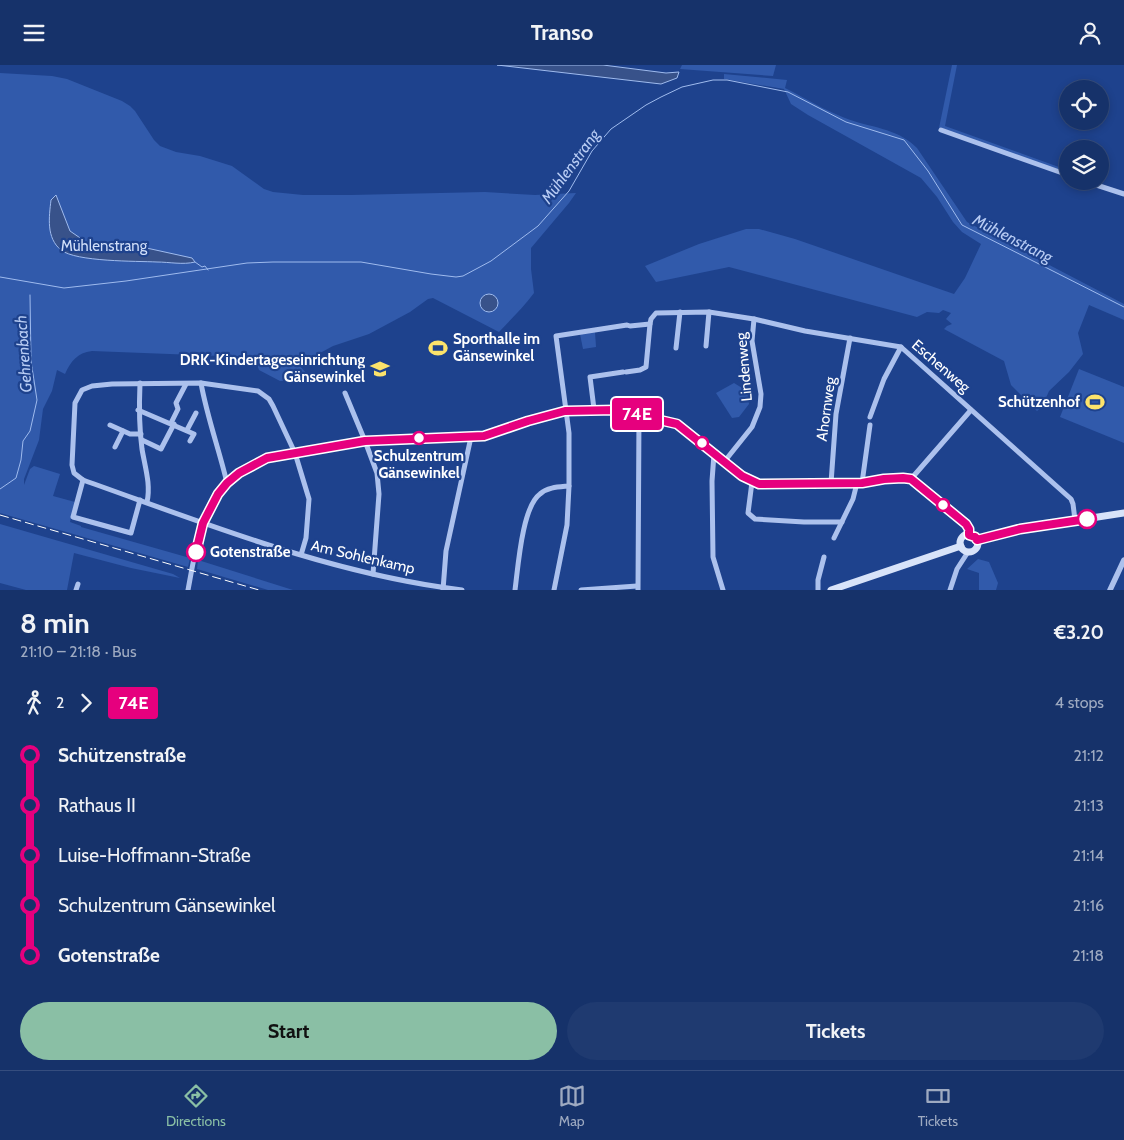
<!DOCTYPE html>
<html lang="en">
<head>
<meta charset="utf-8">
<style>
  :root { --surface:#16326a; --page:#1f3a70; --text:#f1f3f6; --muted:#9eaac1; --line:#354d7e; --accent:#8abfa5 }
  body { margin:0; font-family:Cabin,sans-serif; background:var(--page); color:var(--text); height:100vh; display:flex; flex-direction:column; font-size:19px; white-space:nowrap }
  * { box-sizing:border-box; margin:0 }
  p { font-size:16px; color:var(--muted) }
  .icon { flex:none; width:28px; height:28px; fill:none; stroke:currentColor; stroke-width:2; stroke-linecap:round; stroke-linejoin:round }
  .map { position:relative; height:525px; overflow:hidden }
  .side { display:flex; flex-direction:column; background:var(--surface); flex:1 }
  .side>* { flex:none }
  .badge { padding:0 10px; border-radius:4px; font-size:18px; line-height:32px }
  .fabs { position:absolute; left:1059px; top:15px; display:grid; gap:10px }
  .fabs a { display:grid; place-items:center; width:50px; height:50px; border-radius:50%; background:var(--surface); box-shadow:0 2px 8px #0003,0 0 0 1px var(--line); font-size:25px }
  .map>.badge { position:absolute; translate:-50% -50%; box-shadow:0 0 0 2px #fff }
  .legs { display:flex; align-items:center; gap:8px; height:55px; padding:0 20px; font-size:16px }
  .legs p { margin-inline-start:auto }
  .head { display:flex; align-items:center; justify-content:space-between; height:85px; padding:0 20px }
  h1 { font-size:28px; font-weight:800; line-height:38px }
  .action { display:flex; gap:10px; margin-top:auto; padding:10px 20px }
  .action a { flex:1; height:58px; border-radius:30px; background:var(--accent); color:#111; font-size:20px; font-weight:800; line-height:58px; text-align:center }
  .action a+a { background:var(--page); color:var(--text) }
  ul { padding:0 20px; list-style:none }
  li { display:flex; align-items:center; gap:18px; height:50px; font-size:19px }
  li i { display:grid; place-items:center; width:8px; height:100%; margin:0 6px; background:currentColor }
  li i::after { content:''; width:12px; height:12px; margin:-6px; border:4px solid; border-radius:50%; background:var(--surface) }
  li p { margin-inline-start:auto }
  li:first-child i { background:linear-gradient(#0000 50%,currentColor 0) }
  li:last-child i { background:linear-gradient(currentColor 50%,#0000 0) }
  header { display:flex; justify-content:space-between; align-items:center; height:65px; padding:0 20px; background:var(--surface); font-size:22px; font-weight:800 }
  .menu { display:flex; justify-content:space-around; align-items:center; height:70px; border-top:1px solid var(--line); background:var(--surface); font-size:14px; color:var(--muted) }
  .menu a { display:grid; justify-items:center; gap:2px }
  .menu .active { color:var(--accent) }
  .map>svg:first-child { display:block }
  .green { fill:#315aab }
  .water { fill:#38528a; stroke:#9fbbee }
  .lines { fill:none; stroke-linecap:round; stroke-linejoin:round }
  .stream { stroke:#9fbbee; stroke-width:1 }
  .minor { stroke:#acc1ed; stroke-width:5 }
  .tertiary { stroke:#acc1ed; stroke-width:5.5 }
  .secondary { stroke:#d8e3f9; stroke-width:7 }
  .rail { stroke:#fff; stroke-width:1; stroke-dasharray:9 4; stroke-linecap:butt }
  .line-1-casing { stroke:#fff; stroke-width:11 }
  .line-1 { stroke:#e6007e; stroke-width:8 }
  .stop-1-dot { fill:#fff; stroke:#e6007e; stroke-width:2.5 }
  .labels { text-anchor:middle; stroke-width:4.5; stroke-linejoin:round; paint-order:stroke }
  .park-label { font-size:15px; fill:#d1dff9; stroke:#1e428d }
  .poi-label { font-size:15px; font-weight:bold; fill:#fff; stroke:#1e428d; text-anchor:end }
  .street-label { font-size:15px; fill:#fff; stroke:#1e428d }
  .stop-label { font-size:15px; font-weight:bold; fill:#fff; stroke:#1e428d }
  .water-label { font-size:16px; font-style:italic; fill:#b8ccf4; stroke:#1e428d }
</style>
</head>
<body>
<header><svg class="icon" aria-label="menu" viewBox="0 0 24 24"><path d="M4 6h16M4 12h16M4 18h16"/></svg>Transo<svg class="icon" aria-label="person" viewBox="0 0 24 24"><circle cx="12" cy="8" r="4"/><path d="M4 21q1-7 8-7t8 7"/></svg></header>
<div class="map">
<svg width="1124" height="525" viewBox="0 0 1124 525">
  <rect width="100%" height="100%" fill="#1e428d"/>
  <g class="green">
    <polygon points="682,0 776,0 773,11 680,4"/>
    <polygon points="952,0 957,0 945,61 1067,105 1067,109 939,63"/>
    <path d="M0,8l52,3 15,3 55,22 8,5 5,5 19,29 6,6 16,6 24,4 32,10 32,23 9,3 30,3h48l134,-3 50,3 41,-2 -7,10 -38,45v21l3,24c-11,15 -23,26 -35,39l-66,-34 -5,1 -18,13 -41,22 -36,12 -24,13h-15l18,21 -32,1 -21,-11 -3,-8 -9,-5 -155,-6c-15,2 -21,10 -27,23l-8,-4 -5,21 -9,18 -4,31 -15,39v6l6,-16 4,-3 26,8 -7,22 22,6 -5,20 11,4v1l109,31 -2,9 -188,-54z"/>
    <path d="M724,9l63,6 -2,8c20,10 39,22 60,30 25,10 51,9 72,30l50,74 157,82v16l-35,-15 -11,28 5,21 -14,18 -20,19 -7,16 -5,4 -26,-26 -7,-24 -60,-32 3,-3 5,-2 -6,-5 5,-6 -8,-3 -4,3 -12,-1 -10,5 -188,-50 -73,15 -11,-16 54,-22 47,-15h13l36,10 159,55 11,-16 16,-34 -19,-12 -9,-10 -16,-25 -16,-19 -113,-63 -17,-11 -7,-15 -60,-10z"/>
    <polygon points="595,267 596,282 583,284 580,269"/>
    <polygon points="1079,304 1124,322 1124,378 1060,352"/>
    <polygon points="734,318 747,326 749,339 739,352 732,353 716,328"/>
    <polygon points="0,459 173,509 180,513 131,503 74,488 67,525 26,525 0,518"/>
    <polygon points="978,494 989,497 998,518 996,525 979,525 979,508 967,504"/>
    <polygon points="198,495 293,525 268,525 197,504"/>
  </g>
  <g class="water">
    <polygon points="497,0 603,0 666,8 679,7 677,13 661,19"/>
    <path d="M56,130l14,36 16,11 56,5 50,11 3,4c-12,3 -26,0 -38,0 -20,-1 -81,0 -96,-12 -15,-12 -12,-33 -10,-50z"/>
    <circle cx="489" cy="238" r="9"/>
  </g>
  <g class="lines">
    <g class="stream">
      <polyline points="195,197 202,202 205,201 208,205"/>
      <polyline points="0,212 64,223 126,216 247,198 273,197 361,197 431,209 456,212 463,211 491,196 538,161 569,126 592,86 611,64 646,40 661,32 682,22 713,15 727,15 788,27 846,57 904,75 928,106 962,160 1124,242"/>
      <polyline points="0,424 16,413 21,395 23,376 30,366 37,335 31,296 30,230"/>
    </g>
    <g class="minor">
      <polyline points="941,65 1068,110"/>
      <polyline points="1084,116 1124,129"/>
      <polyline points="706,281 709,247"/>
      <polyline points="676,283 680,247"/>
      <polyline points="626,307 640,305 646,302 650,259 651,254 656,248 709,247 754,254 805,266 901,282 1071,434 1073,439 1075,455"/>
      <path d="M140,318c-1,23 -1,44 2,66 3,18 9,36 5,53"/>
      <path d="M201,318c6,34 18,66 26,100"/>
      <polyline points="345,328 365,376 377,408 379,429 373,509"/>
      <polyline points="594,344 590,312 623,307"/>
      <polyline points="138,345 194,369 190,376"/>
      <polyline points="870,352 884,314 901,282"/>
      <polyline points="171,358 178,344 176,338 186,319"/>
      <polyline points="110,360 130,369 141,369"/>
      <polyline points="187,365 196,348"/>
      <polyline points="142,375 161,384 174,359"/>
      <polyline points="115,382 123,366"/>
      <polyline points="714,389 712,416 713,492 723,525"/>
      <polyline points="724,397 752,362 760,342 761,329 752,276 754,254"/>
      <polyline points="911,414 971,345"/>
      <polyline points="83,415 73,452 131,468 140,435"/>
      <polyline points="752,417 748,448 755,454 804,457 842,457"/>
      <polyline points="831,418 836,349 850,273"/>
      <polyline points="862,418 870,360"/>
      <polyline points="834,473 853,434 857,418"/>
      <path d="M301,490l5,-17 3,-39 -14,-46 -22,-47 -4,-7 -11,-8 -57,-8 -89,1 -20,2 -10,4 -7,13 -3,62 2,8 9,7c124,44 248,94 379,110"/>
      <polyline points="76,525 78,519"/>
      <path d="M188,525c8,-42 13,-92 52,-118 8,-5 18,-9 27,-14l98,-17 119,-5 76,-24 34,-3 34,3 49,12 65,52 17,8 98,-1 27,-4 19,-1 8,1 55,45 3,5v6"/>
      <polyline points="443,525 446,486 471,372"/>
      <path d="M515,525c3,-22 7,-83 25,-96 8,-7 19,-7 29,-8"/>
      <polyline points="554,525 567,460 569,421 569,368 556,271 627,260 630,261 650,259"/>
      <polyline points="581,525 637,521"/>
      <polyline points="638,525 639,349"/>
      <polyline points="818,525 818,515 824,492"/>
      <polyline points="950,525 957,504 968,487"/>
    </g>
    <polyline class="tertiary" points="1110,525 1124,495"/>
    <g class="secondary">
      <circle cx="969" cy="478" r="9"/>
      <polyline points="977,475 1020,464 1124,448"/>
      <polyline points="831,525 961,481"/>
    </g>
    <polyline class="rail" points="0,450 259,525"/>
  </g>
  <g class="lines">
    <g class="line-1-casing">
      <polyline id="line-1" points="196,487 203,458 218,429 227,418 239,408 267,393 365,376 484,371 528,356 565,346 616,345 677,359 742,411 759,419 862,418 884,414 903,413 911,414 966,459 969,464 969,470 975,472 977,475 1020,464 1087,454"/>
    </g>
    <use href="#line-1" class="line-1"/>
  </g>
  <defs>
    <g id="stadium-bare" transform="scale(1.5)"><path d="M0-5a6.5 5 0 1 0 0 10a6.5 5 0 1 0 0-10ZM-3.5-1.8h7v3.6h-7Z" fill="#fce36b" stroke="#1e428d" stroke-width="2.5" paint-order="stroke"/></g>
    <g id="school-bare" transform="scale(1.5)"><path d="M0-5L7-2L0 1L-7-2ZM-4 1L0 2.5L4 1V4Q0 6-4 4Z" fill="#fce36b" stroke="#1e428d" stroke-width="2.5" paint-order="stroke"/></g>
  </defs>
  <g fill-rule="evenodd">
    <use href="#stadium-bare" x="438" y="283"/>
    <use href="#school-bare" x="380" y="304"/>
    <use href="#stadium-bare" x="1095" y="337"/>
  </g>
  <g class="stop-1-dot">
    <circle cx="419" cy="373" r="6"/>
    <circle cx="702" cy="378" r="6"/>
    <circle cx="943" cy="440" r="6"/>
    <circle cx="1087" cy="454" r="9"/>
    <circle cx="196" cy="487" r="9"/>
  </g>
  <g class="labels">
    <g class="park-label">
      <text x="104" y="186">Mühlenstrang</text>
    </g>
    <g class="poi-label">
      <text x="453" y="279" text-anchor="start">Sporthalle im<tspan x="453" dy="17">Gänsewinkel</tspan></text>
      <text x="365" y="300">DRK-Kindertageseinrichtung<tspan x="365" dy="17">Gänsewinkel</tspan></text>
      <text x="1080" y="342">Schützenhof</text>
    </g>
    <g class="street-label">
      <text transform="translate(941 301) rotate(41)" y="5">Eschenweg</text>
      <text transform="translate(744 302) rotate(-95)" y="5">Lindenweg</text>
      <text transform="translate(826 344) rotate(-82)" y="5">Ahornweg</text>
      <text transform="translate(363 492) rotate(13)" y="5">Am Sohlenkamp</text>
    </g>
    <g class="stop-label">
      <text x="419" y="396">Schulzentrum<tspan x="419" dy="17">Gänsewinkel</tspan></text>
      <text x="210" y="492" text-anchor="start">Gotenstraße</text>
    </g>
    <g class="water-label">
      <text transform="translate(570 101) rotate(-54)" y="6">Mühlenstrang</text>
      <text transform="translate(1013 173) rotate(27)" y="6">Mühlenstrang</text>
      <text transform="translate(23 289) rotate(-94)" y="6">Gehrenbach</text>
    </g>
  </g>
</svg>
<div class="fabs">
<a><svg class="icon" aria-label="locate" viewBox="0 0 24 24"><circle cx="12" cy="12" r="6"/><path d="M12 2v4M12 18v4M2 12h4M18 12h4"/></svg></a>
<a><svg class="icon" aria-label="layers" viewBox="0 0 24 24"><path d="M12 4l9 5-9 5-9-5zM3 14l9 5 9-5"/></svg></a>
</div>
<b class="badge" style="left:637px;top:349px;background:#e6007e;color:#fff">74E</b>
</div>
<section class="side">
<div class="head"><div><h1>8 min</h1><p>21:10 – 21:18 · Bus</p></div><b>€3.20</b></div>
<div class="legs"><svg class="icon" aria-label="walk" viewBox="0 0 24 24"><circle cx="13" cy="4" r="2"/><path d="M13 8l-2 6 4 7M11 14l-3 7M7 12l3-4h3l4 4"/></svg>2<svg class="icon" aria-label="forward" viewBox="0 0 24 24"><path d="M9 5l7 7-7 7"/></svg><b class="badge" style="background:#e6007e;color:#fff">74E</b><p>4 stops</p></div>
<ul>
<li><i style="color:#e6007e"></i><b>Schützenstraße</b><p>21:12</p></li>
<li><i style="color:#e6007e"></i><span>Rathaus II</span><p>21:13</p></li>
<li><i style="color:#e6007e"></i><span>Luise-Hoffmann-Straße</span><p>21:14</p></li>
<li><i style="color:#e6007e"></i><span>Schulzentrum Gänsewinkel</span><p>21:16</p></li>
<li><i style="color:#e6007e"></i><b>Gotenstraße</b><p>21:18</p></li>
</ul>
<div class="action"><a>Start</a><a>Tickets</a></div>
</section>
<nav class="menu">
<a class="active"><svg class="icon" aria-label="directions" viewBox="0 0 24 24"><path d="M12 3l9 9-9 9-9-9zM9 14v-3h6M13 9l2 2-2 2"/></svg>Directions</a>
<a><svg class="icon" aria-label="map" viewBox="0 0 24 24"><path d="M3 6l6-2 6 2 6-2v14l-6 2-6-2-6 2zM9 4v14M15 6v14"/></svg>Map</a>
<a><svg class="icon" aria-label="tickets" viewBox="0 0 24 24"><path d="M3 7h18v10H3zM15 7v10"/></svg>Tickets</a>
</nav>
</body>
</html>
